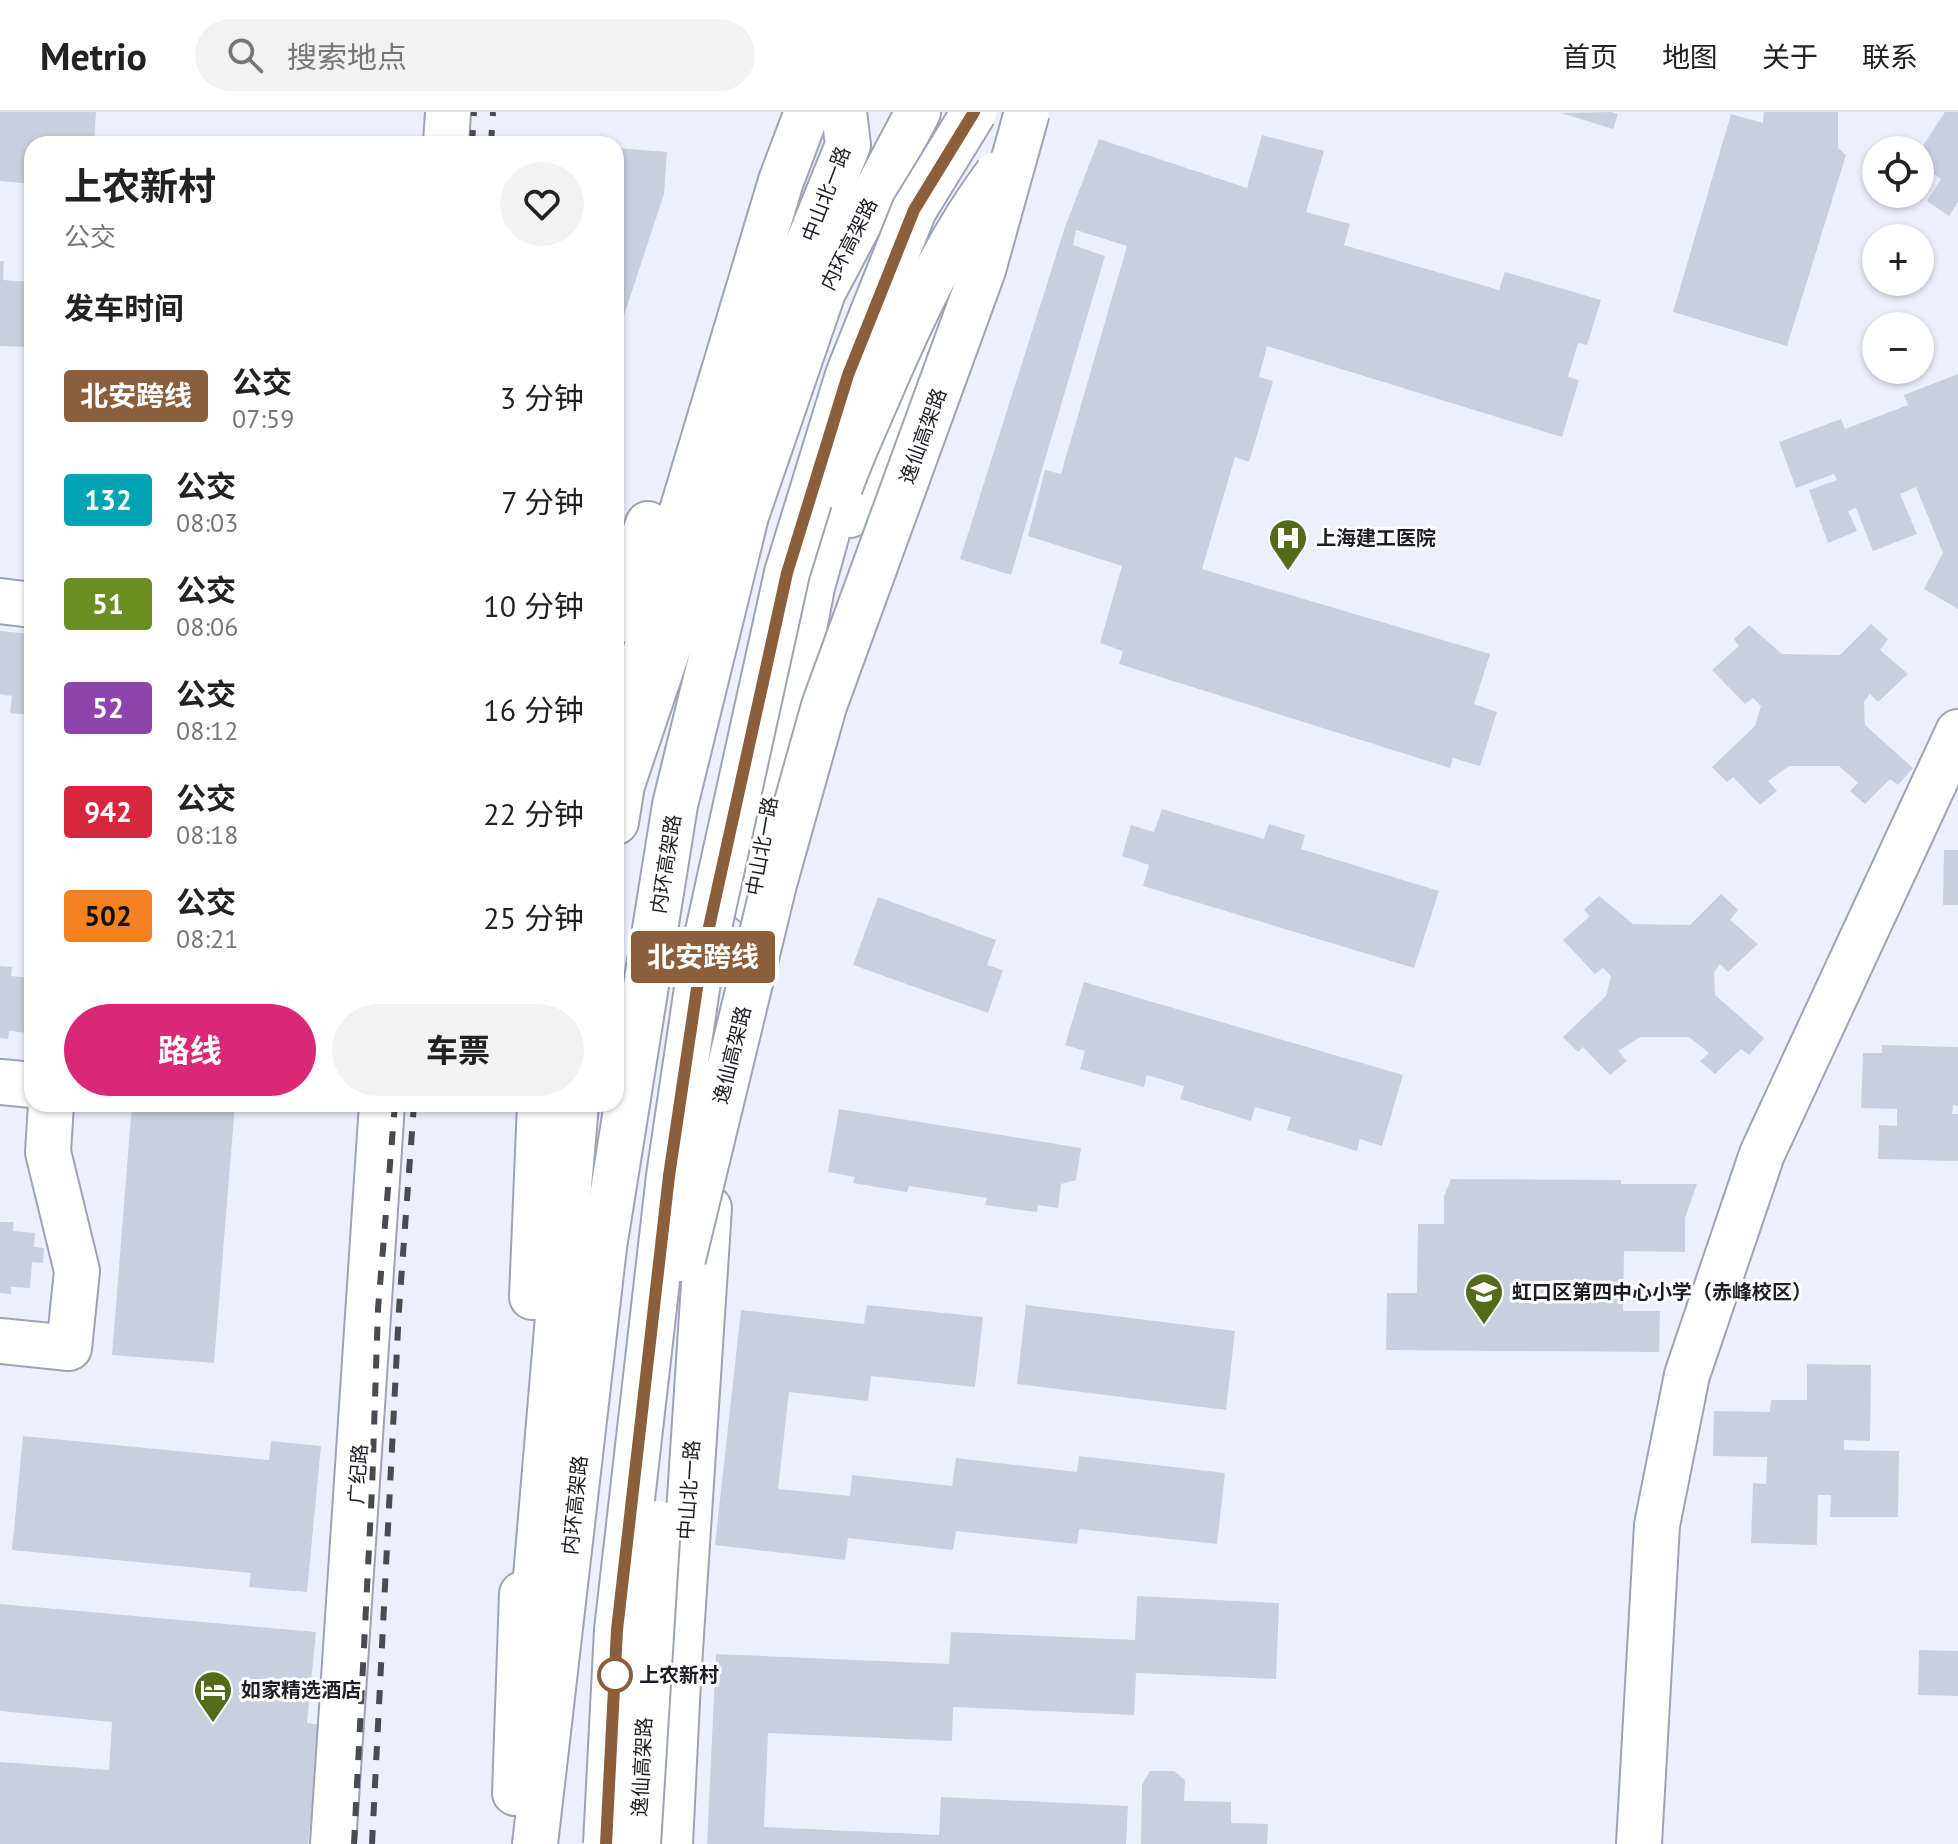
<!DOCTYPE html>
<html lang="zh">
<head>
<meta charset="utf-8">
<style>
  :root { --surface:#fff; --page:#f2f2f2; --text:#222; --muted:#767676; --line:#e0e0e0; --accent:#db2777 }
  body { margin:0; font-family:"PT Sans","Noto Sans SC",sans-serif; background:var(--page); color:var(--text); height:100vh; display:flex; flex-direction:column; font-size:30px; white-space:nowrap }
  * { box-sizing:border-box; margin:0 }
  p { font-size:26px; color:var(--muted) }
  .icon { flex:none; width:44px; height:44px; fill:none; stroke:currentColor; stroke-width:2; stroke-linecap:round; stroke-linejoin:round }
  .map { position:relative; flex:1; overflow:hidden }
  .sheet { position:absolute; left:24px; top:24px; width:600px; height:976px; display:flex; flex-direction:column; background:var(--surface); border-radius:24px; box-shadow:0 2px 6px #0004 }
  .sheet>* { flex:none }
  .badge { padding:0 16px; border-radius:6px; font-size:28px; line-height:52px }
  .buttons { position:absolute; left:1862px; top:24px; display:grid; gap:16px }
  .buttons a { display:grid; place-items:center; width:72px; height:72px; border-radius:50%; background:var(--surface); box-shadow:0 2px 6px #0004; font-size:40px }
  .map>.badge { position:absolute; translate:-50% -50%; box-shadow:0 0 0 4px #fff }
  h2 { padding:0 40px; font-size:30px; line-height:72px }
  .round { display:grid; place-items:center; flex:none; width:84px; height:84px; border-radius:42px; background:var(--page) }
  .overview { display:flex; align-items:center; justify-content:space-between; height:136px; padding:0 40px }
  h1 { font-size:38px; font-weight:700; line-height:60px }
  .button { display:flex; gap:16px; margin-top:auto; padding:16px 40px }
  .button a { flex:1; height:92px; border-radius:48px; background:var(--accent); color:#fff; font-size:32px; font-weight:700; line-height:92px; text-align:center }
  .button a+a { background:var(--page); color:var(--text) }
  ul { padding:0; list-style:none }
  li { display:flex; align-items:center; gap:24px; height:104px; padding:0 40px }
  li div { flex:1 }
  li b { display:block; font-size:30px }
  li em { font-style:normal }
  li .badge { min-width:88px; font-weight:700; text-align:center }
  header { display:flex; align-items:center; gap:48px; box-sizing:border-box; height:112px; padding:0 40px; background:var(--surface); border-bottom:2px solid var(--line) }
  header strong { font-size:38px }
  nav { display:flex; gap:44px; margin-inline-start:auto; font-size:28px }
  .search { width:560px; height:72px; background:var(--page); display:flex; align-items:center; gap:20px; box-sizing:border-box; padding:0 28px; border-radius:44px; color:var(--muted); font-size:30px }
  .map>svg:first-child { display:block }
  .building { fill:#c9cee1 }
  .lines { fill:none; stroke-linecap:round; stroke-linejoin:round }
  .minor-casing { stroke:#9ea3b4; stroke-width:48 }
  .major-casing { stroke:#9ea3b4; stroke-width:48 }
  .highway-casing { stroke:#9ea3b4; stroke-width:48 }
  .minor { stroke:#fff; stroke-width:44 }
  .major { stroke:#fff; stroke-width:44 }
  .highway { stroke:#fff; stroke-width:44 }
  .rail { stroke:#494a52; stroke-width:6; stroke-dasharray:14 14; stroke-linecap:butt }
  .highway-bridge-casing { stroke:#9ea3b4; stroke-width:48; stroke-linecap:butt }
  .highway-bridge { stroke:#fff; stroke-width:44 }
  .line-casing { stroke:#fff; stroke-width:18 }
  .line { stroke:#8b5e3c; stroke-width:12 }
  .stop-dot { fill:#fff; stroke:#8b5e3c; stroke-width:4 }
  .labels { text-anchor:middle; stroke-width:6; stroke-linejoin:round; paint-order:stroke }
  .street-label { font-size:20px; fill:#1d1e25; stroke:#fff }
  .poi-label { font-size:20px; font-weight:bold; fill:#1d1e25; stroke:#fff; text-anchor:start }
  .stop-label { font-size:20px; font-weight:bold; fill:#1d1e25; stroke:#fff; text-anchor:start }
</style>
</head>
<body>
<header>
<strong>Metrio</strong>
<div class="search"><svg class="icon" aria-label="search" viewBox="0 0 24 24"><circle cx="10" cy="10" r="6"/><path d="M15 15l6 6"/></svg>搜索地点</div>
<nav><a>首页</a><a>地图</a><a>关于</a><a>联系</a></nav>
</header>
<div class="map">
<svg width="1958" height="1732" viewBox="0 0 1958 1732">
  <rect width="100%" height="100%" fill="#edf0fc"/>
  <g class="building">
    <polygon points="0,0 96,0 94,32 32,32 32,72 0,69"/>
    <polygon points="1611,0 1618,2 1613,17 1561,1"/>
    <polygon points="1764,0 1838,0 1838,36 1846,43 1787,234 1673,200 1731,2 1763,11"/>
    <polygon points="1945,0 1958,0 1958,90 1949,104 1927,89 1941,67 1926,57 1920,66 1920,38"/>
    <polygon points="1262,23 1324,39 1306,100 1350,112 1344,133 1499,178 1505,160 1601,188 1587,233 1578,231 1568,265 1579,268 1562,325 1267,234 1259,265 1273,269 1249,350 1235,345 1202,457 1490,542 1474,592 1497,600 1480,654 1453,646 1450,656 1119,552 1123,539 1100,531 1122,454 1028,424 1045,358 1061,362 1127,134 1076,118 1073,133 1105,144 1011,463 960,447 1065,115 1099,27 1247,76"/>
    <polygon points="524,27 552,30 552,32 524,32"/>
    <polygon points="616,36 667,40 664,82 617,225"/>
    <polygon points="0,149 4,149 3,168 32,170 29,235 0,234"/>
    <polygon points="1958,262 1958,497 1924,477 1943,441 1916,375 1900,382 1917,422 1873,439 1856,396 1848,399 1857,419 1828,431 1809,378 1837,368 1834,362 1796,376 1779,330 1841,307 1845,317 1908,293 1904,283"/>
    <polygon points="1871,512 1888,527 1880,538 1908,562 1878,590 1870,582 1864,590 1865,613 1913,656 1898,673 1890,667 1865,692 1850,679 1858,671 1839,654 1789,654 1768,669 1777,679 1760,693 1733,665 1727,670 1712,655 1755,614 1761,594 1753,586 1745,592 1712,558 1739,534 1734,527 1749,513 1782,542 1840,543"/>
    <polygon points="0,519 32,522 32,603 10,601 12,584 0,582"/>
    <polygon points="1162,697 1264,727 1269,712 1305,723 1301,737 1439,779 1414,856 1143,774 1149,753 1122,744 1131,713 1154,720"/>
    <polygon points="1944,738 1958,738 1958,793 1943,793"/>
    <polygon points="1721,782 1738,798 1730,808 1758,832 1728,860 1720,852 1714,860 1715,883 1764,926 1749,943 1741,937 1715,962 1700,949 1709,941 1689,925 1640,925 1618,939 1627,949 1610,963 1583,935 1578,940 1563,925 1606,884 1611,864 1603,856 1595,862 1563,828 1590,804 1584,798 1599,784 1633,812 1690,813"/>
    <polygon points="878,785 996,828 987,853 1003,858 988,901 853,853"/>
    <polygon points="0,854 12,855 11,864 32,866 32,895 29,895 28,921 9,919 8,927 0,926"/>
    <polygon points="1084,870 1403,963 1382,1034 1360,1027 1357,1039 1287,1018 1291,1005 1255,995 1251,1009 1180,987 1184,974 1147,963 1144,975 1080,957 1085,939 1065,933"/>
    <polygon points="1882,933 1958,935 1958,994 1953,993 1952,1002 1958,1002 1958,1049 1878,1047 1879,1013 1897,1014 1897,997 1861,996 1863,941 1882,941"/>
    <polygon points="132,992 235,992 214,1251 112,1243"/>
    <polygon points="839,997 1081,1036 1076,1068 1061,1072 1058,1096 1038,1093 1037,1100 985,1093 987,1086 909,1074 907,1080 853,1071 855,1065 828,1060"/>
    <polygon points="1451,1067 1621,1068 1621,1072 1697,1072 1685,1106 1685,1140 1624,1139 1623,1199 1660,1199 1659,1240 1386,1238 1387,1181 1417,1181 1418,1112 1444,1112 1444,1084"/>
    <polygon points="0,1110 14,1110 13,1119 35,1121 34,1135 44,1136 43,1151 32,1150 30,1176 11,1175 11,1182 0,1181"/>
    <polygon points="867,1193 983,1205 975,1275 871,1264 868,1289 789,1280 778,1377 850,1384 852,1363 952,1374 956,1346 1077,1360 1079,1344 1225,1361 1217,1432 1079,1417 1077,1432 956,1419 953,1438 848,1426 845,1448 715,1433 741,1198 864,1212"/>
    <polygon points="1026,1193 1235,1219 1226,1298 1017,1272"/>
    <polygon points="1807,1252 1871,1253 1870,1329 1844,1328 1844,1338 1899,1339 1898,1405 1830,1405 1831,1383 1818,1383 1817,1433 1751,1431 1753,1371 1766,1372 1767,1345 1713,1344 1714,1299 1770,1300 1771,1288 1807,1288"/>
    <polygon points="23,1324 269,1348 271,1329 321,1334 307,1480 249,1475 251,1461 12,1438"/>
    <polygon points="1137,1484 1279,1491 1276,1567 1136,1561 1134,1603 953,1595 952,1629 768,1621 764,1715 939,1723 941,1685 1128,1694 1126,1732 707,1732 716,1542 949,1552 951,1520 1135,1528"/>
    <polygon points="0,1492 316,1520 307,1611 321,1613 308,1732 0,1732 0,1650 109,1658 112,1610 0,1599"/>
    <polygon points="1919,1538 1958,1539 1958,1584 1918,1583"/>
    <polygon points="1150,1659 1174,1659 1185,1668 1184,1689 1231,1690 1231,1711 1268,1712 1267,1732 1141,1732 1142,1673"/>
  </g>
  <g class="lines">
    <g class="minor-casing">
      <g id="minor">
        <polyline points="446,32 448,0"/>
        <polyline points="0,489 32,493"/>
        <polyline points="0,970 32,973"/>
        <polyline points="0,1229 69,1236 77,1159 48,1040 51,992"/>
        <polyline points="333,1732 382,992"/>
        <polyline points="1639,1732 1657,1413 1687,1263 1762,1042 1958,620"/>
      </g>
    </g>
    <g class="major-casing">
      <g id="major">
        <polyline points="850,403 884,340 934,201"/>
        <polyline points="616,710 622,673 790,176 848,33 844,0"/>
        <polyline points="752,790 812,475 850,338"/>
        <polyline points="670,1732 678,1569 709,1096"/>
      </g>
    </g>
    <g class="highway-casing">
      <g id="highway">
        <polyline points="616,509 648,412"/>
        <polyline points="616,674 661,469 781,69 807,0"/>
        <polyline points="532,1185 540,992"/>
        <polyline points="532,1512 576,992"/>
        <polyline points="515,1681 522,1482"/>
        <polyline points="535,1732 604,1135 675,693 746,404 823,180 918,0"/>
      </g>
    </g>
    <use href="#minor" class="minor"/>
    <use href="#major" class="major"/>
    <use href="#highway" class="highway"/>
    <g class="rail">
      <polyline points="472,32 474,0"/>
      <polyline points="491,32 493,0"/>
      <polyline points="354,1732 372,1377 378,1197 395,992"/>
      <polyline points="372,1732 399,1197 414,992"/>
    </g>
    <g class="highway-bridge-casing">
      <g id="highway-bridge">
        <path d="M840,375c11,-31 25,-61 38,-91 33,-77 69,-155 119,-222"/>
        <polyline points="683,1147 774,772 824,594 983,158 1027,0"/>
        <polyline points="606,1732 617,1518 669,1064 700,856 787,461 848,263 914,98 974,0"/>
        <polyline points="638,1732 658,1411"/>
      </g>
    </g>
    <use href="#highway-bridge" class="highway-bridge"/>
  </g>
  <g class="lines">
    <g class="line-casing">
      <polyline id="line" points="606,1732 617,1518 669,1064 700,856 787,461 848,263 914,98 974,0"/>
    </g>
    <use href="#line" class="line"/>
  </g>
  <defs>
    <g id="hospital-pin" transform="scale(2)"><path d="M0 17L-7.5 6A9.5 9.5 0 1 1 7.5 6Z" fill="#566b1a" stroke="#fff"/><path d="M-5-5h3v3.5h4V-5h3V5h-3V1.5h-4V5h-3Z" fill="#fff"/></g>
    <g id="school-pin" transform="scale(2)"><path d="M0 17L-7.5 6A9.5 9.5 0 1 1 7.5 6Z" fill="#566b1a" stroke="#fff"/><path d="M0-5L7-2L0 1L-7-2ZM-4 1L0 2.5L4 1V4Q0 6-4 4Z" fill="#fff"/></g>
    <g id="hotel-pin" transform="scale(2)"><path d="M0 17L-7.5 6A9.5 9.5 0 1 1 7.5 6Z" fill="#566b1a" stroke="#fff"/><path d="M-6-4.5h1.5V1H6V5H4.5V3h-9V5H-6ZM-4 0a1.8 1.8 0 1 1 3.6 0ZM.5 0V-2.5h3Q6-2.5 6 0Z" fill="#fff"/></g>
  </defs>
  <g fill-rule="evenodd">
    <use href="#hospital-pin" x="1288" y="426"/>
    <use href="#school-pin" x="1484" y="1180"/>
    <use href="#hotel-pin" x="213" y="1578"/>
  </g>
  <circle class="stop-dot" cx="615" cy="1563" r="16"/>
  <g class="labels">
    <g class="street-label">
      <text transform="translate(826 82) rotate(-69)" y="7">中山北一路</text>
      <text transform="translate(849 132) rotate(-63)" y="7">内环高架路</text>
      <text transform="translate(923 324) rotate(-70)" y="7">逸仙高架路</text>
      <text transform="translate(762 734) rotate(-80)" y="7">中山北一路</text>
      <text transform="translate(666 752) rotate(-81)" y="7">内环高架路</text>
      <text transform="translate(732 943) rotate(-76)" y="7">逸仙高架路</text>
      <text transform="translate(358 1362) rotate(-86)" y="7">广纪路</text>
      <text transform="translate(689 1378) rotate(-86)" y="7">中山北一路</text>
      <text transform="translate(575 1393) rotate(-84)" y="7">内环高架路</text>
      <text transform="translate(642 1655) rotate(-87)" y="7">逸仙高架路</text>
    </g>
    <g class="poi-label">
      <text x="1316" y="433">上海建工医院</text>
      <text x="1512" y="1187">虹口区第四中心小学（赤峰校区）</text>
      <text x="241" y="1585">如家精选酒店</text>
    </g>
    <g class="stop-label">
      <text x="639" y="1570">上农新村</text>
    </g>
  </g>
</svg>
<div class="buttons">
<a><svg class="icon" aria-label="locate" viewBox="0 0 24 24"><circle cx="12" cy="12" r="6"/><path d="M12 2v4M12 18v4M2 12h4M18 12h4"/></svg></a>
<a>+</a>
<a>−</a>
</div>
<b class="badge" style="left:703px;top:845px;background:#8b5e3c;color:#fff">北安跨线</b>
<section class="sheet">
<div class="overview"><div><h1>上农新村</h1><p>公交</p></div><a class="round"><svg class="icon" aria-label="heart" viewBox="0 0 24 24"><path d="M12 20l-8-8c-3-5 5-10 8-4 3-6 11-1 8 4z"/></svg></a></div>
<h2>发车时间</h2>
<ul>
<li><span class="badge" style="background:#8b5e3c;color:#fff">北安跨线</span><div><b>公交</b><p>07:59</p></div><em>3 分钟</em></li>
<li><span class="badge" style="background:#00a3b4;color:#fff">132</span><div><b>公交</b><p>08:03</p></div><em>7 分钟</em></li>
<li><span class="badge" style="background:#6b8e23;color:#fff">51</span><div><b>公交</b><p>08:06</p></div><em>10 分钟</em></li>
<li><span class="badge" style="background:#8e44ad;color:#fff">52</span><div><b>公交</b><p>08:12</p></div><em>16 分钟</em></li>
<li><span class="badge" style="background:#d7263d;color:#fff">942</span><div><b>公交</b><p>08:18</p></div><em>22 分钟</em></li>
<li><span class="badge" style="background:#f58220;color:#111">502</span><div><b>公交</b><p>08:21</p></div><em>25 分钟</em></li>
</ul>
<div class="button"><a>路线</a><a>车票</a></div>
</section>
</div>
</body>
</html>
